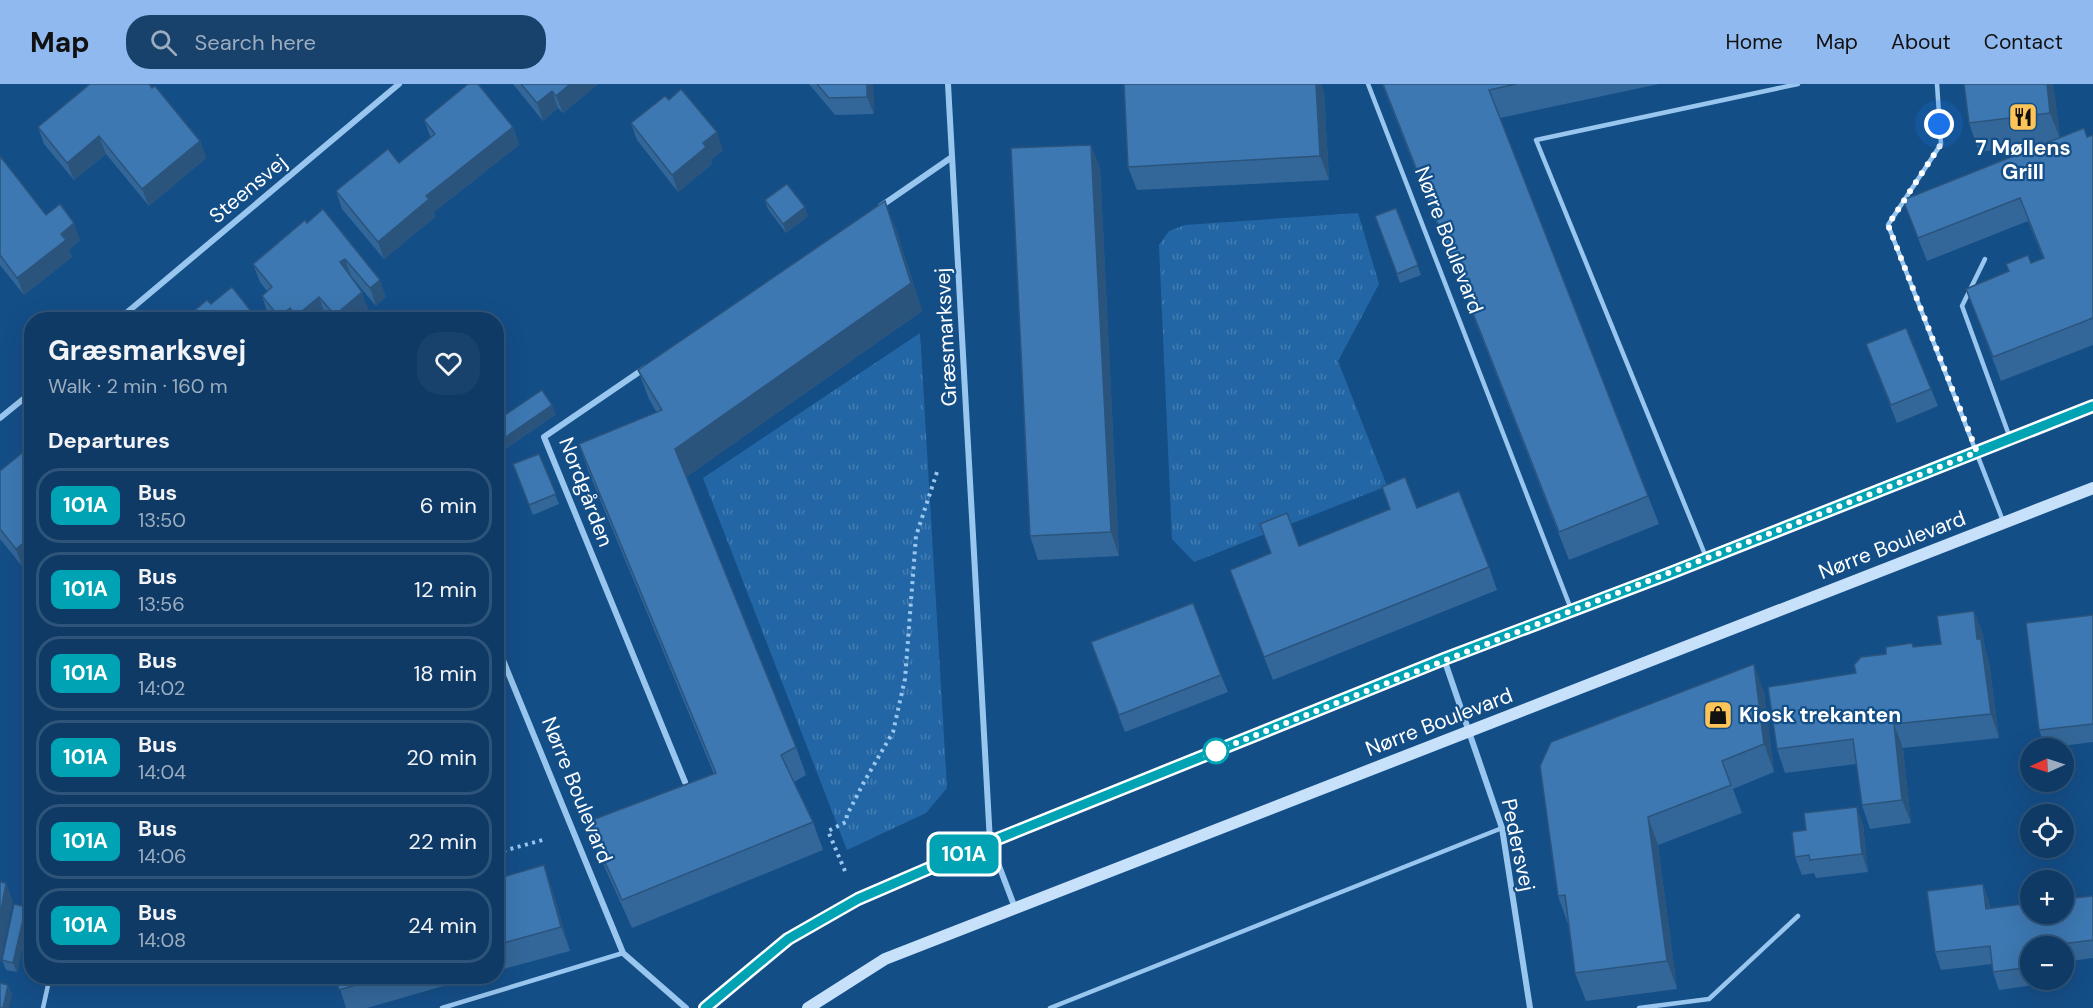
<!DOCTYPE html>
<html lang="en">
<head>
<meta charset="utf-8">
<style>
  :root { --surface:#0f3a65; --page:#18416b; --text:#f1f3f6; --muted:#9badbf; --line:#2f5479; --accent:#90b9f0 }
  body { margin:0; font-family:"DM Sans",sans-serif; background:var(--page); color:var(--text); height:100vh; display:flex; flex-direction:column; font-size:22px; white-space:nowrap }
  * { box-sizing:border-box; margin:0 }
  p { font-size:20px; color:var(--muted) }
  .icon { flex:none; width:33px; height:33px; fill:none; stroke:currentColor; stroke-width:2; stroke-linecap:round; stroke-linejoin:round }
  .map { position:relative; flex:1; overflow:hidden }
  .drawer { position:absolute; left:24px; top:228px; width:480px; height:672px; display:flex; flex-direction:column; background:var(--surface); border-radius:24px; box-shadow:0 6px 24px #0002,0 0 0 2px var(--line) }
  .drawer>* { flex:none }
  .badge { padding:0 12px; border-radius:9px; font-size:21px; line-height:39px }
  .needle { width:39px; rotate:267deg }
  .tools { position:absolute; left:2020px; top:654px; display:grid; gap:12px }
  .tools a { display:grid; place-items:center; width:54px; height:54px; border-radius:50%; background:var(--surface); box-shadow:0 6px 24px #0002,0 0 0 2px var(--line); font-size:30px }
  .you { position:absolute; width:30px; height:30px; margin:-15px; border:4px solid #fff; border-radius:50%; background:#1a73e8; box-shadow:0 0 0 9px #1a73e833 }
  .map>.badge { position:absolute; translate:-50% -50%; box-shadow:0 0 0 3px #fff }
  h2 { padding:0 24px; font-size:22px; line-height:54px }
  .round { display:grid; place-items:center; flex:none; width:63px; height:63px; border-radius:24px; background:var(--page) }
  .summary { display:flex; align-items:center; justify-content:space-between; height:102px; padding:0 24px }
  h1 { font-size:28px; font-weight:700; line-height:45px }
  ul { padding:0; list-style:none }
  li { display:flex; align-items:center; gap:18px; height:75px; margin:0 12px 9px; padding:0 12px; border:3px solid var(--line); border-radius:24px }
  li div { flex:1 }
  li b { display:block; font-size:22px }
  li em { font-style:normal }
  li .badge { min-width:66px; font-weight:700; text-align:center }
  header { display:flex; align-items:center; gap:36px; box-sizing:border-box; height:84px; padding:0 30px; background:var(--accent); color:#111 }
  header strong { font-size:28px }
  nav { display:flex; gap:33px; margin-inline-start:auto; font-size:21px }
  .search { width:420px; height:54px; background:var(--page); display:flex; align-items:center; gap:15px; box-sizing:border-box; padding:0 21px; border-radius:24px; color:var(--muted); font-size:22px }
  .map>svg:first-child { display:block }
  .grass { fill:url(#grass-tufts) }
  .lines { fill:none; stroke-linecap:round; stroke-linejoin:round }
  .path { stroke:#99c6ef; stroke-width:4; stroke-dasharray:3 4.5; stroke-linecap:butt }
  .lane { stroke:#99c6ef; stroke-width:4.5 }
  .street { stroke:#99c6ef; stroke-width:6 }
  .secondary { stroke:#c7e1fb; stroke-width:12 }
  .wall { fill:#346799 }
  .shaded-wall { fill:#2b547d }
  .building { fill:#3d78b2; stroke:#2b547d; stroke-width:1.5 }
  .line-casing { stroke:#fff; stroke-width:14 }
  .line { stroke:#00a3b4; stroke-width:9 }
  .walk { stroke:#fff; stroke-width:6; stroke-dasharray:0 10.8 }
  .stop-dot { fill:#fff; stroke:#00a3b4; stroke-width:3 }
  .labels { text-anchor:middle; stroke-width:4.5; stroke-linejoin:round; paint-order:stroke }
  .poi-label { font-size:21px; font-weight:bold; fill:#fff; stroke:#144e87 }
  .street-label { font-size:21px; fill:#fff; stroke:#144e87 }
</style>
</head>
<body>
<header>
<strong>Map</strong>
<div class="search"><svg class="icon" aria-label="search" viewBox="0 0 24 24"><circle cx="10" cy="10" r="6"/><path d="M15 15l6 6"/></svg>Search here</div>
<nav><a>Home</a><a>Map</a><a>About</a><a>Contact</a></nav>
</header>
<div class="map">
<svg width="2093" height="924" viewBox="0 0 2093 924">
  <defs>
    <pattern id="grass-tufts" width="24" height="20" patternUnits="userSpaceOnUse" patternTransform="scale(1.5)"><rect width="24" height="20" fill="#2366a5"/><path d="M3 7l-1-3M5 7V3M7 7l1-3M15 17l-1-3M17 17v-4M19 17l1-3" fill="none" stroke="#447db2"/></pattern>
  </defs>
  <rect width="100%" height="100%" fill="#144e87"/>
  <g class="grass">
    <polygon points="1358,129 1379,200 1338,277 1387,402 1194,478 1172,455 1159,161 1169,147 1185,141"/>
    <polygon points="920,249 947,704 926,729 847,766 703,394"/>
  </g>
  <g class="lines">
    <g class="path">
      <polyline points="496,769 546,755"/>
      <polyline points="845,787 828,747 846,738 847,731 864,698 893,648 905,595 916,452 937,388"/>
    </g>
    <g class="lane">
      <polyline points="1368,0 1571,525"/>
      <polyline points="1937,0 1941,60 1888,141 2003,437"/>
      <polyline points="1985,175 1962,222 2010,354"/>
      <polyline points="1706,473 1536,56 1798,0"/>
      <polyline points="43,924 50,892"/>
      <polyline points="442,924 623,869"/>
      <polyline points="1050,924 1502,744"/>
      <polyline points="1639,924 1709,915 1798,832"/>
    </g>
    <g class="street">
      <polyline points="948,0 990,758 1015,824"/>
      <polyline points="881,122 952,73"/>
      <polyline points="118,236 399,0"/>
      <polyline points="645,284 544,353 685,698"/>
      <polyline points="0,334 32,308"/>
      <polyline points="496,559 623,869 686,924"/>
      <polyline points="1444,575 1502,744 1530,924"/>
    </g>
    <g class="secondary">
      <polyline points="705,924 788,855 858,815 990,758 1444,575 1706,475 2093,322"/>
      <polyline points="808,924 885,875 2093,404"/>
    </g>
  </g>
  <g class="wall">
    <polygon points="513,0 598,0 563,29 558,24 543,37"/>
    <polygon points="809,0 873,0 874,30 835,31"/>
    <polygon points="1124,0 1321,0 1324,9 1329,96 1137,106 1128,83"/>
    <polygon points="1382,0 1659,0 1500,34 1659,440 1569,476"/>
    <polygon points="1964,0 2053,0 2060,53 2088,53 2093,51 2093,261 2001,297 1966,205 2043,174 2028,137 1927,177 1903,116 2046,59 1979,68 1969,39"/>
    <polygon points="669,16 723,66 711,76 712,80 678,108 637,56 631,39"/>
    <polygon points="424,36 513,43 519,61 434,128 435,133 384,175 342,125 336,107 399,79 431,54"/>
    <polygon points="38,43 200,57 206,74 149,122 106,70 74,96 44,60"/>
    <polygon points="0,72 46,131 80,156 69,166 72,173 24,211 0,181"/>
    <polygon points="1100,84 1119,472 1038,476 1030,452"/>
    <polygon points="765,116 808,132 786,149 768,125"/>
    <polygon points="1396,124 1421,191 1400,199 1375,132"/>
    <polygon points="305,136 386,213 376,222 351,192 351,193 368,225 356,236 330,236 325,230 318,236 273,236 268,230 262,212 267,207 260,198 253,180"/>
    <polygon points="896,145 922,227 686,393 796,663 806,691 794,698 813,738 823,766 632,844 597,766 587,738 714,690 589,389 579,360 657,329 649,315 638,286"/>
    <polygon points="1866,260 1931,305 1938,322 1897,339"/>
    <polygon points="556,330 507,364 496,350 496,337"/>
    <polygon points="32,365 32,474 22,482 0,455 0,387"/>
    <polygon points="539,370 559,420 533,431 513,380"/>
    <polygon points="1382,403 1417,424 1489,483 1497,506 1273,596 1230,486 1271,469 1260,440 1299,462 1390,425"/>
    <polygon points="1974,527 1983,551 1985,565 1989,578 1999,654 1903,664 1911,739 1870,745 1862,721 1856,680 1785,689 1777,665 1856,589 1886,570 1914,563 1941,560"/>
    <polygon points="2093,531 2093,658 2046,664 2039,646"/>
    <polygon points="1097,576 1221,591 1228,608 1125,648"/>
    <polygon points="1764,608 1774,688 1733,705 1742,729 1658,761 1677,905 1586,917 1575,889 1568,840 1558,812"/>
    <polygon points="1863,740 1868,788 1816,794 1814,789 1802,791 1795,773"/>
    <polygon points="496,795 552,805 570,867 496,887"/>
    <polygon points="1983,800 1989,818 1990,824 2093,812 2093,874 2064,878 2064,862 2031,862 2031,896 2054,896 2054,898 1999,906 1993,888 1992,880 1941,886 1935,868"/>
    <polygon points="26,823 29,832 17,888 6,886 2,876"/>
    <polygon points="336,892 478,892 367,924 346,924"/>
  </g>
  <g class="shaded-wall">
    <polygon points="570,0 598,0 563,29 556,12"/>
    <polygon points="867,0 873,0 874,30 867,13"/>
    <polygon points="1316,0 1321,0 1324,9 1329,96 1320,72"/>
    <polygon points="2047,0 2053,0 2061,57 2050,29"/>
    <polygon points="552,7 558,24 543,37 537,19"/>
    <polygon points="513,43 519,61 434,128 435,133 384,175 378,158 426,112"/>
    <polygon points="717,48 723,66 711,76 712,80 678,108 672,91 703,59"/>
    <polygon points="99,52 106,70 74,96 67,79"/>
    <polygon points="200,57 206,74 149,122 142,105"/>
    <polygon points="1091,61 1100,84 1119,472 1111,448"/>
    <polygon points="885,117 896,145 922,227 685,394 675,365"/>
    <polygon points="805,123 808,132 786,149 783,140"/>
    <polygon points="74,139 80,156 69,166 72,173 24,211 17,194 61,150"/>
    <polygon points="345,175 351,192 346,196 340,178"/>
    <polygon points="380,196 386,213 376,222 370,204"/>
    <polygon points="362,208 368,225 356,236 336,236 335,231"/>
    <polygon points="319,213 325,230 318,236 297,236 296,232"/>
    <polygon points="290,224 294,236 280,236 279,233"/>
    <polygon points="552,321 556,330 507,364 503,355"/>
    <polygon points="32,452 32,474 22,482 16,465"/>
    <polygon points="1974,527 1983,551 1985,565 1989,578 1999,654 1991,630 1977,555"/>
    <polygon points="1754,580 1764,608 1774,688 1764,660"/>
    <polygon points="1894,640 1903,664 1911,739 1902,716"/>
    <polygon points="1857,723 1863,740 1868,788 1862,770"/>
    <polygon points="1648,733 1658,761 1677,905 1667,877"/>
    <polygon points="544,781 552,805 570,867 561,843"/>
    <polygon points="6,799 13,817 0,881 0,832"/>
    <polygon points="1983,800 1989,818 1992,842 1986,825"/>
    <polygon points="26,823 29,832 17,888 13,879"/>
    <polygon points="8,901 12,910 9,924 3,924"/>
  </g>
  <g class="building">
    <polygon points="90,0 149,0 152,4 155,2 200,57 142,105 99,52 67,79 38,43"/>
    <polygon points="468,0 478,0 513,43 426,112 429,115 378,158 336,107 388,65 399,79 435,50 424,36"/>
    <polygon points="521,0 570,0 556,12 552,7 537,19"/>
    <polygon points="817,0 867,0 867,13 829,14"/>
    <polygon points="1124,0 1316,0 1320,72 1128,83"/>
    <polygon points="1383,0 1516,0 1489,6 1648,412 1559,448"/>
    <polygon points="1964,0 2047,0 2050,29 1969,39"/>
    <polygon points="681,5 717,48 703,59 706,63 672,91 631,39 665,12 669,16"/>
    <polygon points="2084,44 2087,53 2093,51 2093,234 1993,273 1966,205 2009,187 2006,180 2028,171 2031,179 2044,174 2020,114 1918,154 1903,116"/>
    <polygon points="1091,61 1111,448 1030,452 1011,64"/>
    <polygon points="0,72 46,131 60,120 74,139 61,150 66,156 17,194 0,171"/>
    <polygon points="787,100 805,123 783,140 765,116"/>
    <polygon points="885,117 911,199 675,365 796,663 781,671 813,738 622,816 587,738 716,689 579,360 662,326 638,286"/>
    <polygon points="1396,124 1418,181 1397,190 1375,132"/>
    <polygon points="323,125 380,196 370,204 345,175 340,178 362,208 335,231 319,213 296,232 290,224 279,233 262,212 272,203 253,180 305,136 307,139"/>
    <polygon points="232,203 258,236 183,236 207,216 211,220"/>
    <polygon points="1906,244 1931,305 1891,321 1866,260"/>
    <polygon points="542,306 552,321 503,355 496,346 496,337"/>
    <polygon points="28,364 30,366 32,365 32,452 16,465 0,445 0,387"/>
    <polygon points="539,370 556,410 529,421 513,380"/>
    <polygon points="1405,393 1417,424 1459,407 1489,483 1264,573 1230,486 1271,469 1260,440 1287,429 1299,462 1390,425 1382,403"/>
    <polygon points="1193,519 1221,591 1119,631 1091,558"/>
    <polygon points="1974,527 1977,555 1981,555 1991,630 1894,640 1902,716 1862,721 1853,655 1777,665 1768,603 1856,589 1854,581 1861,573 1886,570 1886,563 1912,559 1913,563 1941,560 1937,532"/>
    <polygon points="2093,531 2093,640 2039,646 2026,539"/>
    <polygon points="1754,580 1764,660 1722,677 1731,701 1648,733 1667,877 1575,889 1565,811 1558,812 1540,682 1551,658"/>
    <polygon points="1857,723 1862,770 1810,776 1809,771 1795,773 1792,748 1806,746 1804,729"/>
    <polygon points="544,781 561,843 496,861 496,795"/>
    <polygon points="0,798 6,799 0,832"/>
    <polygon points="1983,800 1986,825 2031,819 2031,830 2064,830 2064,815 2093,812 2093,856 2046,862 2031,862 2031,883 1993,888 1990,862 1935,868 1927,807"/>
    <polygon points="14,820 26,823 13,879 2,876"/>
    <polygon points="336,892 386,892 339,906"/>
    <polygon points="0,899 8,901 3,924 0,924"/>
  </g>
  <g class="lines">
    <g class="line-casing">
      <polyline id="line" points="705,924 788,855 858,815 990,758 1444,575 1668,490 2093,322"/>
    </g>
    <use href="#line" class="line"/>
    <path class="walk" d="M1216,667l-10,4c256,-103 514,-201 771,-303l-89,-227 53,-81 -2,-20"/>
  </g>
  <defs>
    <g id="restaurant-square" transform="scale(1.5)"><rect x="-9" y="-9" width="18" height="18" rx="4" fill="#ffc457" stroke="#144e87"/><path d="M-5-6h1v4h1v-4h1v4h1v-4h1v5L-1.5 .5V6h-2V.5L-5-1ZM5-6V6H3V1.5H1.5Q1.5-4 5-6Z" fill="#111"/></g>
    <g id="shop-square" transform="scale(1.5)"><rect x="-9" y="-9" width="18" height="18" rx="4" fill="#ffc457" stroke="#144e87"/><path d="M-5-2.5h2.3a2.7 3.5 0 0 1 5.4 0H5L5.5 6h-11ZM-1.5-2.5h3a1.5 2.3 0 0 0-3 0Z" fill="#111"/></g>
  </defs>
  <g fill-rule="evenodd">
    <use href="#restaurant-square" x="2023" y="33"/>
    <use href="#shop-square" x="1718" y="631"/>
  </g>
  <circle class="stop-dot" cx="1216" cy="667" r="12"/>
  <g class="labels">
    <g class="poi-label">
      <text x="2023" y="71">7 Møllens<tspan x="2023" dy="24">Grill</tspan></text>
      <text x="1739" y="638" text-anchor="start">Kiosk trekanten</text>
    </g>
    <g class="street-label">
      <text transform="translate(248 105) rotate(-40)" y="7">Steensvej</text>
      <text transform="translate(1449 156) rotate(69)" y="7">Nørre Boulevard</text>
      <text transform="translate(946 253) rotate(-93)" y="7">Græsmarksvej</text>
      <text transform="translate(586 408) rotate(69)" y="7">Nordgården</text>
      <text transform="translate(1892 461) rotate(-21)" y="7">Nørre Boulevard</text>
      <text transform="translate(1439 638) rotate(-21)" y="7">Nørre Boulevard</text>
      <text transform="translate(577 706) rotate(68)" y="7">Nørre Boulevard</text>
      <text transform="translate(1518 761) rotate(78)" y="7">Pedersvej</text>
    </g>
  </g>
</svg>
<div class="tools">
<a><svg class="needle" viewBox="-14 -14 28 28"><path d="M0-13l5 13h-10z" fill="#e53935"/><path d="M0 13l5-13h-10z" fill="#9badbf"/></svg></a>
<a><svg class="icon" aria-label="locate" viewBox="0 0 24 24"><circle cx="12" cy="12" r="6"/><path d="M12 2v4M12 18v4M2 12h4M18 12h4"/></svg></a>
<a>+</a>
<a>−</a>
</div>
<div class="you" style="left:1939px;top:40px"></div>
<b class="badge" style="left:964px;top:770px;background:#00a3b4;color:#fff">101A</b>
<section class="drawer">
<div class="summary"><div><h1>Græsmarksvej</h1><p>Walk · 2 min · 160 m</p></div><a class="round"><svg class="icon" aria-label="heart" viewBox="0 0 24 24"><path d="M12 20l-8-8c-3-5 5-10 8-4 3-6 11-1 8 4z"/></svg></a></div>
<h2>Departures</h2>
<ul>
<li><span class="badge" style="background:#00a3b4;color:#fff">101A</span><div><b>Bus</b><p>13:50</p></div><em>6 min</em></li>
<li><span class="badge" style="background:#00a3b4;color:#fff">101A</span><div><b>Bus</b><p>13:56</p></div><em>12 min</em></li>
<li><span class="badge" style="background:#00a3b4;color:#fff">101A</span><div><b>Bus</b><p>14:02</p></div><em>18 min</em></li>
<li><span class="badge" style="background:#00a3b4;color:#fff">101A</span><div><b>Bus</b><p>14:04</p></div><em>20 min</em></li>
<li><span class="badge" style="background:#00a3b4;color:#fff">101A</span><div><b>Bus</b><p>14:06</p></div><em>22 min</em></li>
<li><span class="badge" style="background:#00a3b4;color:#fff">101A</span><div><b>Bus</b><p>14:08</p></div><em>24 min</em></li>
</ul>
</section>
</div>
</body>
</html>
